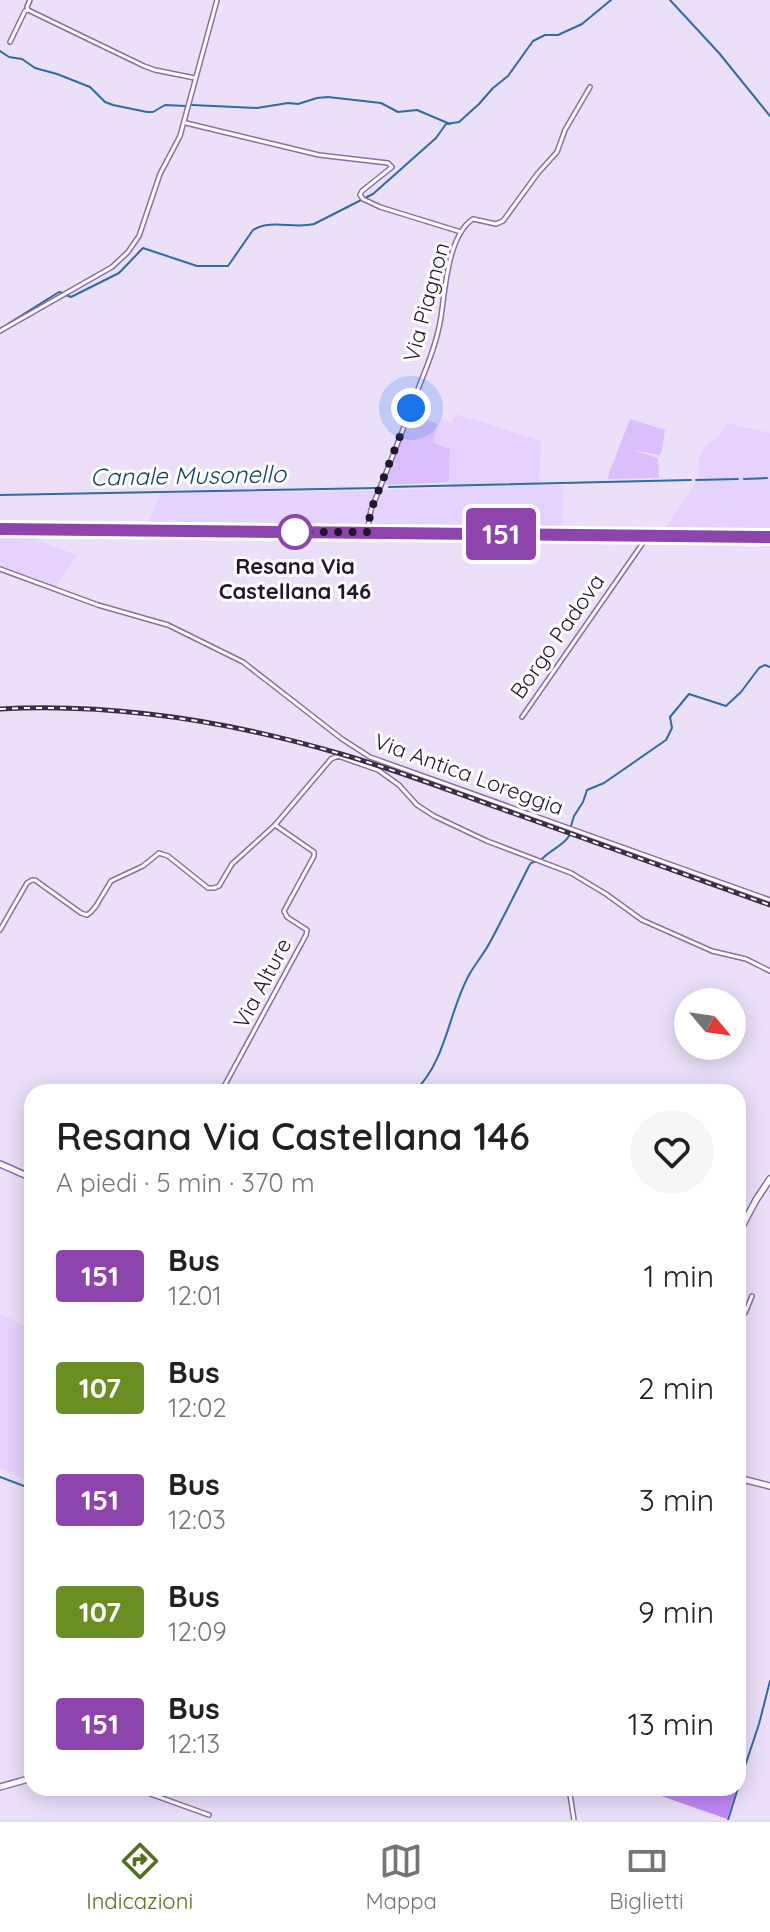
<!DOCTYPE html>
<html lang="it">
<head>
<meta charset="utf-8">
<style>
  :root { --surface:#fff; --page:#f6f6f6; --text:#202124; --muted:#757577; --line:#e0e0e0; --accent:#556f21 }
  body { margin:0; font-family:Quicksand,sans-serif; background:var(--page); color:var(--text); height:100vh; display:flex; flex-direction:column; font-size:30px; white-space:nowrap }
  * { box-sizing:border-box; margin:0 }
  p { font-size:26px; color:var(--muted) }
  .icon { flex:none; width:44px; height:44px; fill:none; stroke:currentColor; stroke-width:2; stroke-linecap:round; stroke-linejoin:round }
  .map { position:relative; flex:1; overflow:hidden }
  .details { position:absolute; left:24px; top:1084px; width:722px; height:712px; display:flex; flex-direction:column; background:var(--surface); border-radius:24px; box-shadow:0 4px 20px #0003 }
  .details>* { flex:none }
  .badge { padding:0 16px; border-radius:6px; font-size:28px; line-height:52px }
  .needle { width:52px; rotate:119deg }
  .tools { position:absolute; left:674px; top:988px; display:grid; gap:16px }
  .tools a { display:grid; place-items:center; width:72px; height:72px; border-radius:50%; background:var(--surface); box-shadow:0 4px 20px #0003; font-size:40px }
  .you { position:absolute; width:40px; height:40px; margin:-20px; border:6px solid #fff; border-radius:50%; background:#1a73e8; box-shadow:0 0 0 12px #1a73e833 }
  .map>.badge { position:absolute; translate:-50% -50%; box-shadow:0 0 0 4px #fff }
  .round { display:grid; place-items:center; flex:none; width:84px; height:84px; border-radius:42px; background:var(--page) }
  .summary { display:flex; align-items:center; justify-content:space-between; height:136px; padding:0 32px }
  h1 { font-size:38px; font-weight:600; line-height:60px }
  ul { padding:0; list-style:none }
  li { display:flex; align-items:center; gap:24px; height:112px; padding:0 32px }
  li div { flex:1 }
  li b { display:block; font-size:30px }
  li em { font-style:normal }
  li .badge { min-width:88px; font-weight:700; text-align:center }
  .tabs { display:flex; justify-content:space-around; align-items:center; height:112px; border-top:2px solid var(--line); background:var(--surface); font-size:22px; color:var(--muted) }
  .tabs a { display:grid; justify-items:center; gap:4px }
  .tabs .current { color:var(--accent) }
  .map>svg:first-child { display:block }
  .built { fill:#e6d2fe }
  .green { fill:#dbbefc }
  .forest { fill:#c088f8 }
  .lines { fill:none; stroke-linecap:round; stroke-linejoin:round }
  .stream { stroke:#306ba2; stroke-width:2 }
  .street-casing { stroke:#8a6daa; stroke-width:6 }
  .secondary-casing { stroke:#8a6daa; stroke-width:8 }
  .primary-casing { stroke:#8a6daa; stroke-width:9 }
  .street { stroke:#fff; stroke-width:3 }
  .secondary { stroke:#fff; stroke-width:5 }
  .primary { stroke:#fff; stroke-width:6 }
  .rail-casing { stroke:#3a2e47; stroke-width:5 }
  .rail { stroke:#fff; stroke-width:2; stroke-dasharray:6; stroke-linecap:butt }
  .line-casing { stroke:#fff; stroke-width:18 }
  .line { stroke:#8e44ad; stroke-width:12 }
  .walk { stroke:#22162e; stroke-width:8; stroke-dasharray:0 14.4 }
  .stop-dot { fill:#fff; stroke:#8e44ad; stroke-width:4 }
  .labels { text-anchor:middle; stroke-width:6; stroke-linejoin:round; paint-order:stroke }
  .street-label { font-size:22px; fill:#22162e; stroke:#fff }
  .stop-label { font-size:22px; font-weight:bold; fill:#22162e; stroke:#fff }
  .water-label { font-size:24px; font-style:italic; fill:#144265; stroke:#fff }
</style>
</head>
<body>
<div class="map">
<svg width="770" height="1820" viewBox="0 0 770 1820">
  <rect width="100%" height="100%" fill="#ebdffa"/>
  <g class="built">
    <polygon points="455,414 541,441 539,485 563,485 562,532 376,529 371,518 384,490 450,488 450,449 433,442 439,419 452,423"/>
    <polygon points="728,423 770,433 770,533 665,531 665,528 695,484 698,476 699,460 703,449 708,443 718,437"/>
    <polygon points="377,491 363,525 359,529 147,528 161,493"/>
    <polygon points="0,533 42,534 38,541 77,555 55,587 0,569"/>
    <polygon points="387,767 770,902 770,906 383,770"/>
    <polygon points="0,1314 32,1329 32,1483 0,1468"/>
  </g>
  <g class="green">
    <polygon points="413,415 438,424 433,442 450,449 449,482 385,485 411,416"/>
    <polygon points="630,419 665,430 661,454 659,455 633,450 658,458 659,478 607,479"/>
  </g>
  <polygon class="forest" points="648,1788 737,1788 727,1819 647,1791"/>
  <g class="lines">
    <g class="stream">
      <polyline points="670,0 719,53 770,116"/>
      <polyline points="0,51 9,57 22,59 35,68 57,74 90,87 105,102 113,105 147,112 153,112 165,105 186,106"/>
      <polyline points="192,105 257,108 288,103 298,104 317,98 328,97 381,103 398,112 417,110 450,124"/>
      <path d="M66,295l5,2 48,-24 24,-25 54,18h31l25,-36c19,-11 40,-1 61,-6l59,-30 63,-56 10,-14 13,-2 20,-18 14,-16 15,-12 25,-35 12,-6h13l24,-11 29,-24"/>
      <polyline points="0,329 59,292 63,293"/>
      <polyline points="744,479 767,478"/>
      <polyline points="696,480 738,479"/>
      <polyline points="389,487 691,480"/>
      <polyline points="0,495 377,488"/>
      <polyline points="571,826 574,816 583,802 587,790 604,783 666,740 672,728 670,717 689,694 726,706 741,692 759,668 765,665 770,667"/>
      <path d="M542,859c8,-9 21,-13 27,-23"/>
      <path d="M414,1092c33,-32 34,-79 55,-117 6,-11 14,-20 20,-31 14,-26 27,-52 40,-78l2,-3 6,-2"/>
      <polyline points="0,1477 32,1489"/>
      <polyline points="738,1787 759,1724 770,1681"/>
      <polyline points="728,1820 738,1788"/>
    </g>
    <g class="street-casing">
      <g id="street">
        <polyline points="30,0 27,7 28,10 144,66 155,70 195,78"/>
        <polyline points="10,42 25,11 28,10"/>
        <polyline points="186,123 319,155 388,163 392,167 362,191 360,195 363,199 380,207 461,232"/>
        <polyline points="0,331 112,267 128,252 139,236 160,174 180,136 217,0"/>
        <path d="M367,532l4,-22c16,-39 31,-77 45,-116 10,-25 21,-51 25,-77 4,-27 7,-82 32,-98l23,5 7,-3 35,-48 19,-21 8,-22 25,-43"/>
        <polyline points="0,569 98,605 168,625 243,662 342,739 370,757 770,900"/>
        <polyline points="522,717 647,537"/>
        <polyline points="0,930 27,883 32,880 35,880 81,913 87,915 91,912 96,906 111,881 143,866 159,853 168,856 208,888 214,888 219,886 232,864 275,825 331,759 338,756 378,770 399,785 417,805 434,816 487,841 571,873 606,894 642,920 712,951 746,959 770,971"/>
        <polyline points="221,1092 306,935 307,930 287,917 284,911 314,856 314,852 275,825"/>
        <polyline points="738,1319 745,1313 752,1296"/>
        <polyline points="134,1788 209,1815"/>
        <polyline points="569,1788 574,1820"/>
      </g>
    </g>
    <g class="secondary-casing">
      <g id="secondary">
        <polyline points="0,1164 32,1178"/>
        <polyline points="738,1234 756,1200 770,1179"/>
        <polyline points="738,1478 770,1486"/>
        <polyline points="0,1787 32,1778"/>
      </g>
    </g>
    <g class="primary-casing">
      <polyline id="primary" points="0,529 770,537"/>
    </g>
    <use href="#street" class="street"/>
    <use href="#secondary" class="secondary"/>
    <use href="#primary" class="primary"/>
    <g class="rail-casing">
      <path id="rail" d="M0,709c114,-6 232,13 341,45 58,17 115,39 172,59 86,31 171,61 257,92"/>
    </g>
    <use href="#rail" class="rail"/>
  </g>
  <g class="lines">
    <g class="line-casing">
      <polyline id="line" points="0,529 770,537"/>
    </g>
    <use href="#line" class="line"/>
    <polyline class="walk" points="295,532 367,532 371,510 411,408"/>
  </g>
  <circle class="stop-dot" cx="295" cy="532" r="16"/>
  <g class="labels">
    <g class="street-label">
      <text transform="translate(426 302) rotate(-75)" y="8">Via Piagnon</text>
      <text transform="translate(557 636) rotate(-55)" y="8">Borgo Padova</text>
      <text transform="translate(469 774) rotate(20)" y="8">Via Antica Loreggia</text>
      <text transform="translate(262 983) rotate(-62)" y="8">Via Alture</text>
    </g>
    <g class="stop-label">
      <text x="295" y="574">Resana Via<tspan x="295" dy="25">Castellana 146</tspan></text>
    </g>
    <g class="water-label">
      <text transform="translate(188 476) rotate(-1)" y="8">Canale Musonello</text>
    </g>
  </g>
</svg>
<div class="tools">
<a><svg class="needle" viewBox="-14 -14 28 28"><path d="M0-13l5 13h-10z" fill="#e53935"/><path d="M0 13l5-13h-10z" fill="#757577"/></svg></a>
</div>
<div class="you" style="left:411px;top:408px"></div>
<b class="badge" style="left:501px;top:534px;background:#8e44ad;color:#fff">151</b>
<section class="details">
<div class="summary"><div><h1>Resana Via Castellana 146</h1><p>A piedi · 5 min · 370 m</p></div><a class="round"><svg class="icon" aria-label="heart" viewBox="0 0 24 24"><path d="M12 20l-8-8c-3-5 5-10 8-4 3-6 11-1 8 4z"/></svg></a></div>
<ul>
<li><span class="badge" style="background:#8e44ad;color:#fff">151</span><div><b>Bus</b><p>12:01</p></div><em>1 min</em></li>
<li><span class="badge" style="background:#6b8e23;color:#fff">107</span><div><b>Bus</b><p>12:02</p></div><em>2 min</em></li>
<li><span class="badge" style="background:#8e44ad;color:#fff">151</span><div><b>Bus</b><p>12:03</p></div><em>3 min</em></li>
<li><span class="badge" style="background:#6b8e23;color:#fff">107</span><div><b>Bus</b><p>12:09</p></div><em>9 min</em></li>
<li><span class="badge" style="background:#8e44ad;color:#fff">151</span><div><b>Bus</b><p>12:13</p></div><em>13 min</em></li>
</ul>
</section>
</div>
<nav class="tabs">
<a class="current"><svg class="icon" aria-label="directions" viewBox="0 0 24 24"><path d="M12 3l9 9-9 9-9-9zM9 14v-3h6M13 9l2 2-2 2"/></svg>Indicazioni</a>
<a><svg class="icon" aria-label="map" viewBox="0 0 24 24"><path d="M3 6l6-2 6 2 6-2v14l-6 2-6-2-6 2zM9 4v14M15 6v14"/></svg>Mappa</a>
<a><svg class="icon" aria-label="tickets" viewBox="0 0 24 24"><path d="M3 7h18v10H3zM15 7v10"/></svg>Biglietti</a>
</nav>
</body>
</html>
